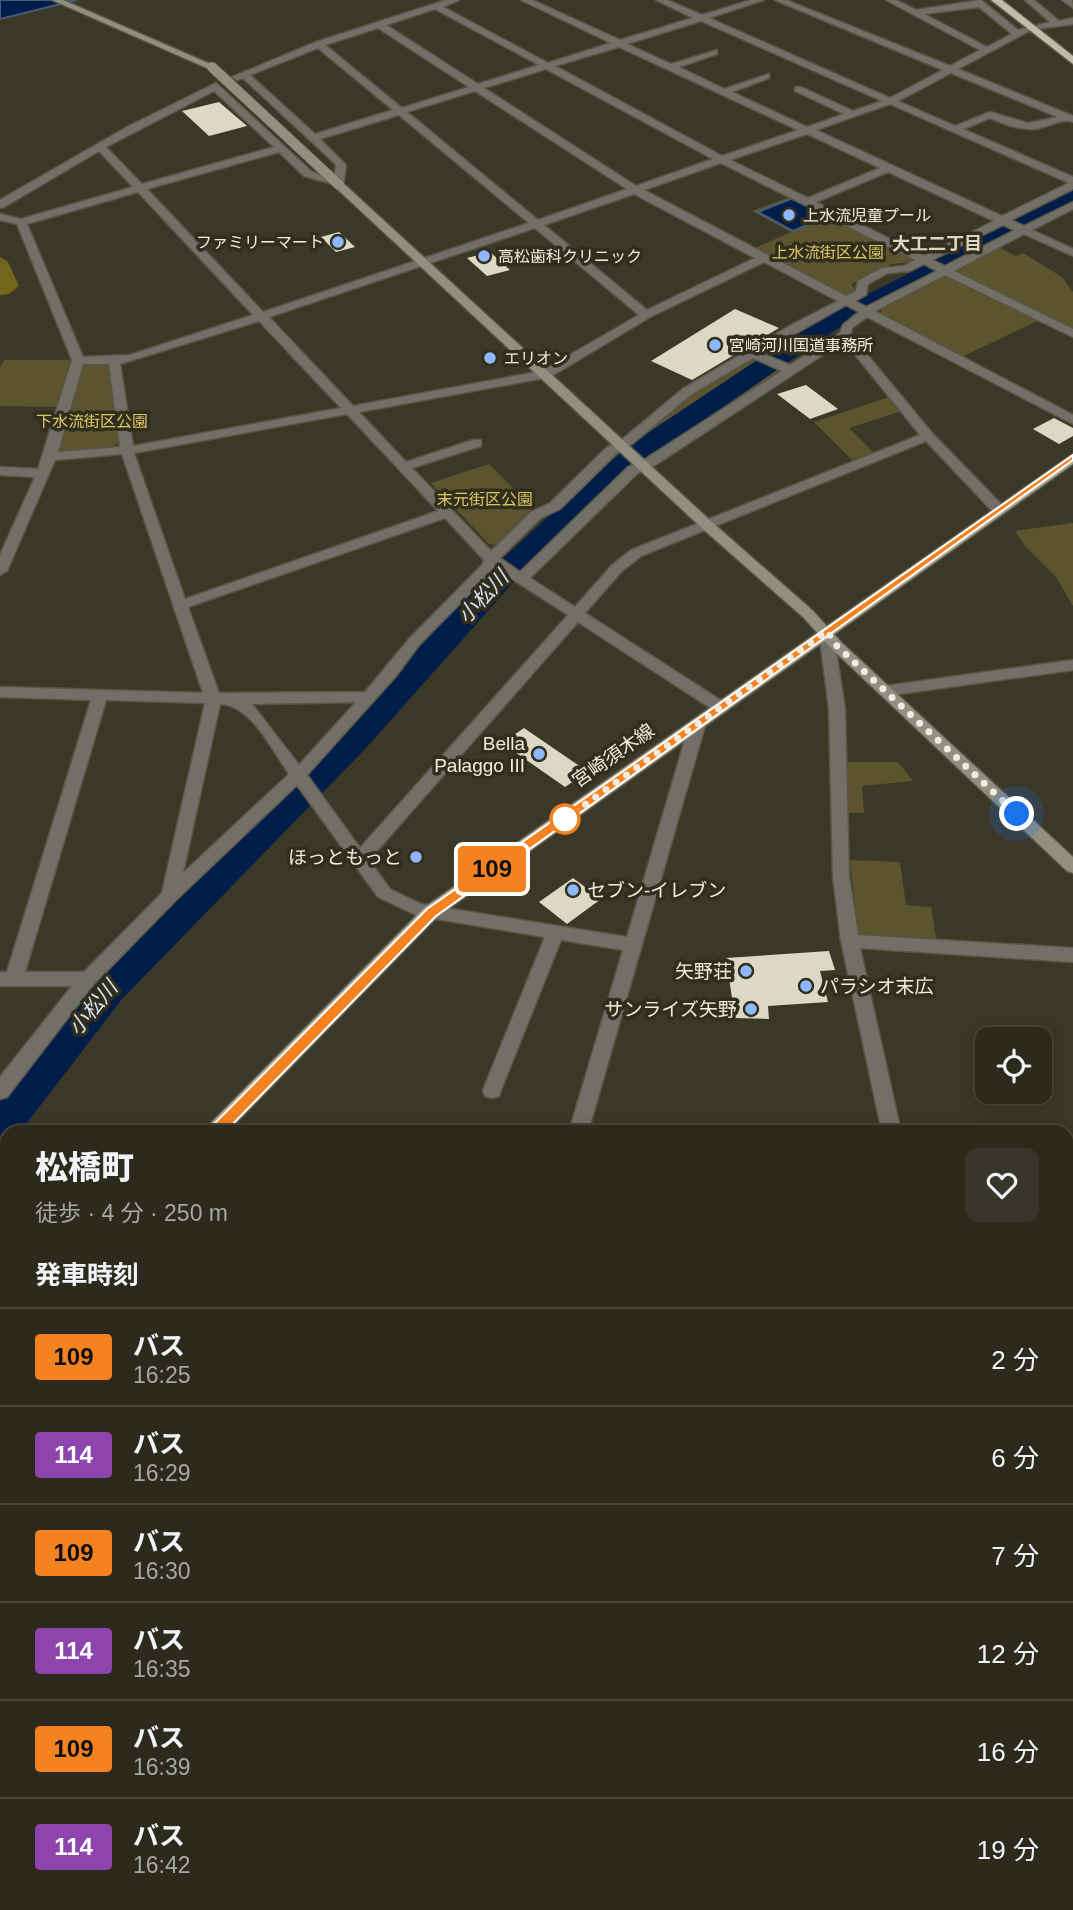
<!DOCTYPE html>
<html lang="ja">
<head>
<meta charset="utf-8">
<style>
  :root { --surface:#2c2a1d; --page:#38362a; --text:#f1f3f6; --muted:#a6a7a4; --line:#48463b }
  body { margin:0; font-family:Helvetica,"Noto Sans JP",sans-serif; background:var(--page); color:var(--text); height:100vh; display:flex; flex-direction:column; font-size:26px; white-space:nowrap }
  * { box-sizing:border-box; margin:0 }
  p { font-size:23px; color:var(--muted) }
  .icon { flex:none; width:38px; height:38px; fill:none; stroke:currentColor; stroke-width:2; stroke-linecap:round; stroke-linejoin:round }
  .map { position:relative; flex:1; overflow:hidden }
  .drawer { position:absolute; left:0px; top:1125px; width:1074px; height:786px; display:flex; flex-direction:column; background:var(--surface); border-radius:21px 21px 0 0; box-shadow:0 4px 18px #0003,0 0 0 2px var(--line) }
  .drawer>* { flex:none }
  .badge { padding:0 14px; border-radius:5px; font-size:24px; line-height:46px }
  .controls { position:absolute; left:975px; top:1027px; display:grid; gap:14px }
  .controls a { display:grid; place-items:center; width:77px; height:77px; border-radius:14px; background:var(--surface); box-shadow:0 4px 18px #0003,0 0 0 2px var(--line); font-size:35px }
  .you { position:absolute; width:35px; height:35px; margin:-18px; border:5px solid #fff; border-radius:50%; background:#1a73e8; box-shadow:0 0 0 10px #1a73e833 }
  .map>.badge { position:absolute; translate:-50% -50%; box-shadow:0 0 0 4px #fff }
  h2 { padding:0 35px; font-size:26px; line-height:63px }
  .round { display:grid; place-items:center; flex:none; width:74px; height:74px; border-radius:14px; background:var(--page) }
  .head { display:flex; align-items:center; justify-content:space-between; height:119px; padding:0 35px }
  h1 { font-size:33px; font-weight:800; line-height:52px }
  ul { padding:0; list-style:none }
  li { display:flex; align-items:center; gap:21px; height:98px; padding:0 35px; border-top:2px solid var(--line) }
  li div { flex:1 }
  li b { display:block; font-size:26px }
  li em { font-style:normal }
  li .badge { min-width:77px; font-weight:700; text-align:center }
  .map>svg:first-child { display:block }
  .green { fill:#5c542e }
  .forest { fill:#73651c }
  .water { fill:#011d4a; stroke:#485b78; stroke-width:2 }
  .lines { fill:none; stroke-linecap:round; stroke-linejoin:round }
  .river { fill:#011d4a; fill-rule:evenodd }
  .building { fill:#dcd8c4 }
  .street-casing { stroke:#585545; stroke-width:3 }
  .secondary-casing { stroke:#585545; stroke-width:3 }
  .primary-casing { stroke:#585545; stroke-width:3 }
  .highway-casing { stroke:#585545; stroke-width:3 }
  .street { fill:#716f67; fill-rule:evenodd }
  .secondary { fill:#918e82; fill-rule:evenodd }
  .primary { fill:#a9a696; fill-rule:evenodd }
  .highway { fill:#bfbca8; fill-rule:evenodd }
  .secondary-bridge-casing { stroke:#585545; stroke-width:11; stroke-linecap:butt }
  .secondary-bridge { stroke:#918e82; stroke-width:10 }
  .line { fill:#f58220; stroke:#fff; stroke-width:2 }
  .walk { stroke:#eeece2; stroke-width:7; stroke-dasharray:0 12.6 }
  .poi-dot { fill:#8db9fc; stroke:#312e1e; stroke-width:2.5 }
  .stop-dot { fill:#fff; stroke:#f58220; stroke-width:3.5 }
  .labels { text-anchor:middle; stroke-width:7; stroke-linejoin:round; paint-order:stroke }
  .far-poi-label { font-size:16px; fill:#eeece2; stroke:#312e1e; text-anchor:start }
  .far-park-label { font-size:16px; fill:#dac764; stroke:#312e1e }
  .far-neighbourhood-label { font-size:18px; font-weight:bold; fill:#dbd7c3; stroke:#312e1e }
  .poi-label { font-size:19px; fill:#eeece2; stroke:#312e1e; text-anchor:end }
  .street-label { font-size:19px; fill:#eeece2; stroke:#312e1e }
  .water-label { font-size:21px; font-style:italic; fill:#d7e1f1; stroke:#312e1e }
</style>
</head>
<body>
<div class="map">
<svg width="1073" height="1910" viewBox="0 0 1073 1910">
  <rect width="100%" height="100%" fill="#3b3827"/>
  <g class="green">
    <polygon points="790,197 915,259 913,262 892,264 851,284 858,293 845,296 755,248 791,232 752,211"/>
    <polygon points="998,247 1016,256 1023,253 1062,277 1073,292 1073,327 1069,330 953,270"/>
    <polygon points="944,276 950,276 1039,320 962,357 881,314 881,309"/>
    <polygon points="752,356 784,370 655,454 638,438 690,392"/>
    <polygon points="4,360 70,360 57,407 0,406 0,368"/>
    <polygon points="86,364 108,364 119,442 113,447 60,451 83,366"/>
    <polygon points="889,397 902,411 849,428 873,452 852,460 814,422"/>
    <polygon points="489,464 533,508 497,545 489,544 431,483"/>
    <polygon points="1073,523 1073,606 1056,577 1025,546 1015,531"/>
    <polygon points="848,762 898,762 913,781 862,786 864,813 848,813"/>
    <polygon points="850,860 900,862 906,905 931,907 936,938 858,935"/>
  </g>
  <polygon class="forest" points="0,257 8,262 19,286 9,294 0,295"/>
  <g class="water">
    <polygon points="0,0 77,0 0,19"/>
    <polygon points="793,198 820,212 815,215 821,219 793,231 758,212"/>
  </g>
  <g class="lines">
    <polygon class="river" points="1073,190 1073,206 837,329 672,442 618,483 511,585 366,748 122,999 20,1132 7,1132 7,1141 0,1144 0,1095 94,977 342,732 489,571 598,471 652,430 819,319"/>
  </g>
  <g class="building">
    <polygon points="219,102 247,126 209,136 182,111"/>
    <polygon points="339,232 355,247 336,252 321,237"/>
    <polygon points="490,252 510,270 487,276 467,258"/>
    <polygon points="735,309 779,328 692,380 651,361"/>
    <polygon points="806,385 838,409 810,419 777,394"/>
    <polygon points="1054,418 1073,428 1073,436 1059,444 1033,429"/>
    <polygon points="524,728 578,765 584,774 565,787 502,743"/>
    <polygon points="573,878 601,899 567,924 539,902"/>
    <polygon points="829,951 835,970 820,971 828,1002 768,1006 769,1019 735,1018 726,958"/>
  </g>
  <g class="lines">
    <g class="street-casing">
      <g id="street">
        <path d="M446,0h13l-16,7 105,56 63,-20 -90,-43h11l88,40 73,-22 -37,-18h11l35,15 49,-15h13l-55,18 181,80 53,-28 -168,-70h11l164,66 30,-16 -94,-50h10l20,10 65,-10 37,30 32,-8 -25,-22h9l25,21 14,-3v6l-42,6 -73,39 115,47v6c-12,-4 -26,6 -39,7 -15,1 -30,-5 -44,-11l-27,11 110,48v12l-62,31 13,6 49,-24v7l-41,21 41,19v7l-49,-22 -70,37 119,58v8l-128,-62 -70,36 198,104v9l-206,-107 -15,11 -1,7 81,98 72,74v6h-10l-68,-72 -285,115 -19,15 -37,42 140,90 3,4 -3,4h-10l-137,-89 -209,238 21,29 31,15 206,33 62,-211 3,-4h10l3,4 -117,406h-19l54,-182 -62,-10 -60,150 -2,6 -7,2 -7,-2 -2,-6 62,-153 -127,-21 -40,-19 -81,-112 -121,115 -82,84 -87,113 -7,2v-22l72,-91h-72v-14h7l84,-272 -91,-3v-10l203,6 -81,-239 -67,6 -48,111 -7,4v-20l35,-78 -35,-2v-8l38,2 34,-109 -55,-136 -17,-4v-6l21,5 112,-32 -34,-36 -95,56 -4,1v-8l127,-73 89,-44 96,89 22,8 2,-15 -6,-6 -87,-81 -6,2 -5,-3 84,-35zM979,7l33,27 -25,13 -63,-33zM435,9l104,56 -61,19 -92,-59zM701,21l181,80 -29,10 -52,-24h-6v4l49,23 -37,13 -75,-35 37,-14v-4l-45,15 -45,-22 38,-13v-4l-46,14 -44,-20zM378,28l91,59 -67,21 -77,-63zM619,47l179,83 -76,26 -167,-90zM318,48l75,62 -78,24 -65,-59zM546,69l167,90 -77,27 -152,-98zM951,73l107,44 -30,6 -38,-11 -35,14 -57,-25zM214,91l60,56 -132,37 -36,-37zM475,91l152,98 -89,31 -131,-108zM890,104l179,79 -67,33 -186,-86zM399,115l130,108 -266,89 -116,-123 132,-37 25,24 39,11 3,-22 -26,-26zM807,134l73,34 -72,30 -78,-38zM721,163l194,97 -11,6 -22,2 -24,13 -2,10 -10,5 -202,-106zM888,172l106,49 -70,35 -108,-54zM138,192l115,123 -123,40 -47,2 -56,-133zM634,194l121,64 -108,52 -103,-85zM1003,225l12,5 -70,36 -13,-6zM535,228l104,87 -97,56 -189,35 -84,-89zM764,262l74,39 -45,23 -109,64 -65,54 -12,5 -57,56 -19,9 -40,39 -79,-83 69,-22v-6h-8l-67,22 -47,-50 191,-35 100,-60zM924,264l13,7 -71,36 -11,-6 11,-6 2,-11 20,-11 22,-2zM846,305l13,7 -16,13 -3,8 -50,32 -29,-12zM259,321l82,87 -208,38 -13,-82zM844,341l76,94 -289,115 -19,15 -37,42 -45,-29 108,-105 19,-9zM753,358l29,13 -135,87 -19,9 -108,105 -20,-14 41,-40 19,-9 57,-56 10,-5 65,-54zM83,364h26l11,83 -62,5zM347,414l91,97 -253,88 -51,-146zM445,518l39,42 -2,5 -73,74 -44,53 -146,1 -31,-86zM495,568l73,47 -208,233 -53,-73 89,-99 23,-31zM106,700l99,3 -43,190 -78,79h-59zM356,702l-57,63 -47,-61zM220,704c31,1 52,46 69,70l-106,99z"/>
        <polygon points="1062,0 1072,0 1073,8"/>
        <polygon points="826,626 833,631 845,709 849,876 858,935 1073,948 1073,962 860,948 901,1132 882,1132 841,941 833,876 829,709 819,631"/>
        <polygon points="1073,660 1073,670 885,696 877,691 885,686"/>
        <polygon points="1068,1776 1073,1776 1073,1802 1068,1801"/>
        <polygon points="0,1783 7,1784 7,1810 0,1809"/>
        <rect x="445" y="1904" width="26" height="6"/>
        <rect x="722" y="1904" width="26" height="6"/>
        <polygon points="811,1904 837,1904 838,1910 812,1910"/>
        <polygon points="986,1904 1012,1904 1013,1910 987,1910"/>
      </g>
    </g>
    <g class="secondary-casing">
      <g id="secondary">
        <polygon points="52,0 63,0 217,67 209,69"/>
        <polygon points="335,183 343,183 713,523 813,611 842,643 1073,857 1073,873 1067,871 832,649 803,617 703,529 335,187"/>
        <polygon points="1068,1699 1073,1701 1073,1732 1068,1730"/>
      </g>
    </g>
    <g class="primary-casing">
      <g id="primary">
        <polygon points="1073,454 1073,464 437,917 227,1132 206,1132 208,1126 425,907"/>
        <polygon points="7,1529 7,1573 0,1576 0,1532"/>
      </g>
    </g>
    <g class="highway-casing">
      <g id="highway">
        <polygon points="991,0 1002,0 1073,56 1073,64"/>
        <polygon points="1073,1189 1073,1209 1068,1210 1068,1190"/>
        <polygon points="1073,1223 1073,1245 1068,1246 1068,1224"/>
        <polygon points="7,1317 7,1341 0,1342 0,1318"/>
        <polygon points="7,1350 7,1374 0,1375 0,1351"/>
      </g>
    </g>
    <use href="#street" class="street"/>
    <use href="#secondary" class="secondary"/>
    <use href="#primary" class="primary"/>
    <use href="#highway" class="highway"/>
    <g class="secondary-bridge-casing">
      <polyline id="secondary-bridge" points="212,67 339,185"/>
    </g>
    <use href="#secondary-bridge" class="secondary-bridge"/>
  </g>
  <polygon class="line" points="1073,455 1073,460 436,916 220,1137 210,1137 208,1132 210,1128 427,909"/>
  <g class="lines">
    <polyline class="walk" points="565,819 827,631 837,646 1017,814"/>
  </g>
  <g class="poi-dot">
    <circle cx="789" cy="215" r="7"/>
    <circle cx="338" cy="242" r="7"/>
    <circle cx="484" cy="256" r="7"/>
    <circle cx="715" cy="345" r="7"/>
    <circle cx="490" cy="358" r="7"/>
    <circle cx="539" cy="754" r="7"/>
    <circle cx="416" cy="857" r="7"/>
    <circle cx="573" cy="890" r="7"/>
    <circle cx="746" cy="971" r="7"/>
    <circle cx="806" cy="986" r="7"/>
    <circle cx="751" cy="1009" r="7"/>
  </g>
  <circle class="stop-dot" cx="565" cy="819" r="14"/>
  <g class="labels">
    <g class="far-poi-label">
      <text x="803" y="221">上水流児童プール</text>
      <text x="324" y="248" text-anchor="end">ファミリーマート</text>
      <text x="498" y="262">高松歯科クリニック</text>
      <text x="729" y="351">宮崎河川国道事務所</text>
      <text x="504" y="364">エリオン</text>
    </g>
    <g class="far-park-label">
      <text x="828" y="258">上水流街区公園</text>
      <text x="92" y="427">下水流街区公園</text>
      <text x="485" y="505">末元街区公園</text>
    </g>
    <g class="far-neighbourhood-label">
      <text x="937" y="250">大工二丁目</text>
    </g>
    <g class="poi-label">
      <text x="525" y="750">Bella<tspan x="525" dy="22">Palaggo III</tspan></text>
      <text x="402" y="864">ほっともっと</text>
      <text x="587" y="897" text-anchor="start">セブン-イレブン</text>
      <text x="732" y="978">矢野荘</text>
      <text x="820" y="993" text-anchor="start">パラシオ末広</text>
      <text x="737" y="1016">サンライズ矢野</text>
    </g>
    <g class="street-label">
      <text transform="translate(613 755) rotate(-35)" y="7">宮崎須木線</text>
    </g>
    <g class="water-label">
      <text transform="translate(483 597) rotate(-47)" y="7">小松川</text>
      <text transform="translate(93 1008) rotate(-50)" y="7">小松川</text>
    </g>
  </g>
</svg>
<div class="controls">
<a><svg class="icon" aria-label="locate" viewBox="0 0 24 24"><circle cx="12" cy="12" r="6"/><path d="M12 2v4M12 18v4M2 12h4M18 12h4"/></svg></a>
</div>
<div class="you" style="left:1017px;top:814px"></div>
<b class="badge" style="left:492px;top:869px;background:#f58220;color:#111">109</b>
<section class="drawer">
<div class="head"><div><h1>松橋町</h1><p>徒歩 · 4 分 · 250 m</p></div><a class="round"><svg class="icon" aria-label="heart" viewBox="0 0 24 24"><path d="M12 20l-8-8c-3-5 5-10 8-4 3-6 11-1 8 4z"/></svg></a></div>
<h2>発車時刻</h2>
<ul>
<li><span class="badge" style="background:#f58220;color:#111">109</span><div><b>バス</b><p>16:25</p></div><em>2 分</em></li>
<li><span class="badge" style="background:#8e44ad;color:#fff">114</span><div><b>バス</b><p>16:29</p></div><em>6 分</em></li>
<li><span class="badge" style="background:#f58220;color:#111">109</span><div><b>バス</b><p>16:30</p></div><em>7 分</em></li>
<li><span class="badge" style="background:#8e44ad;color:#fff">114</span><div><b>バス</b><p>16:35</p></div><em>12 分</em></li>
<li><span class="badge" style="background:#f58220;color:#111">109</span><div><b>バス</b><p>16:39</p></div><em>16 分</em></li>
<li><span class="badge" style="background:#8e44ad;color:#fff">114</span><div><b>バス</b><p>16:42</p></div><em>19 分</em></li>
</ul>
</section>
</div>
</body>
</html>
